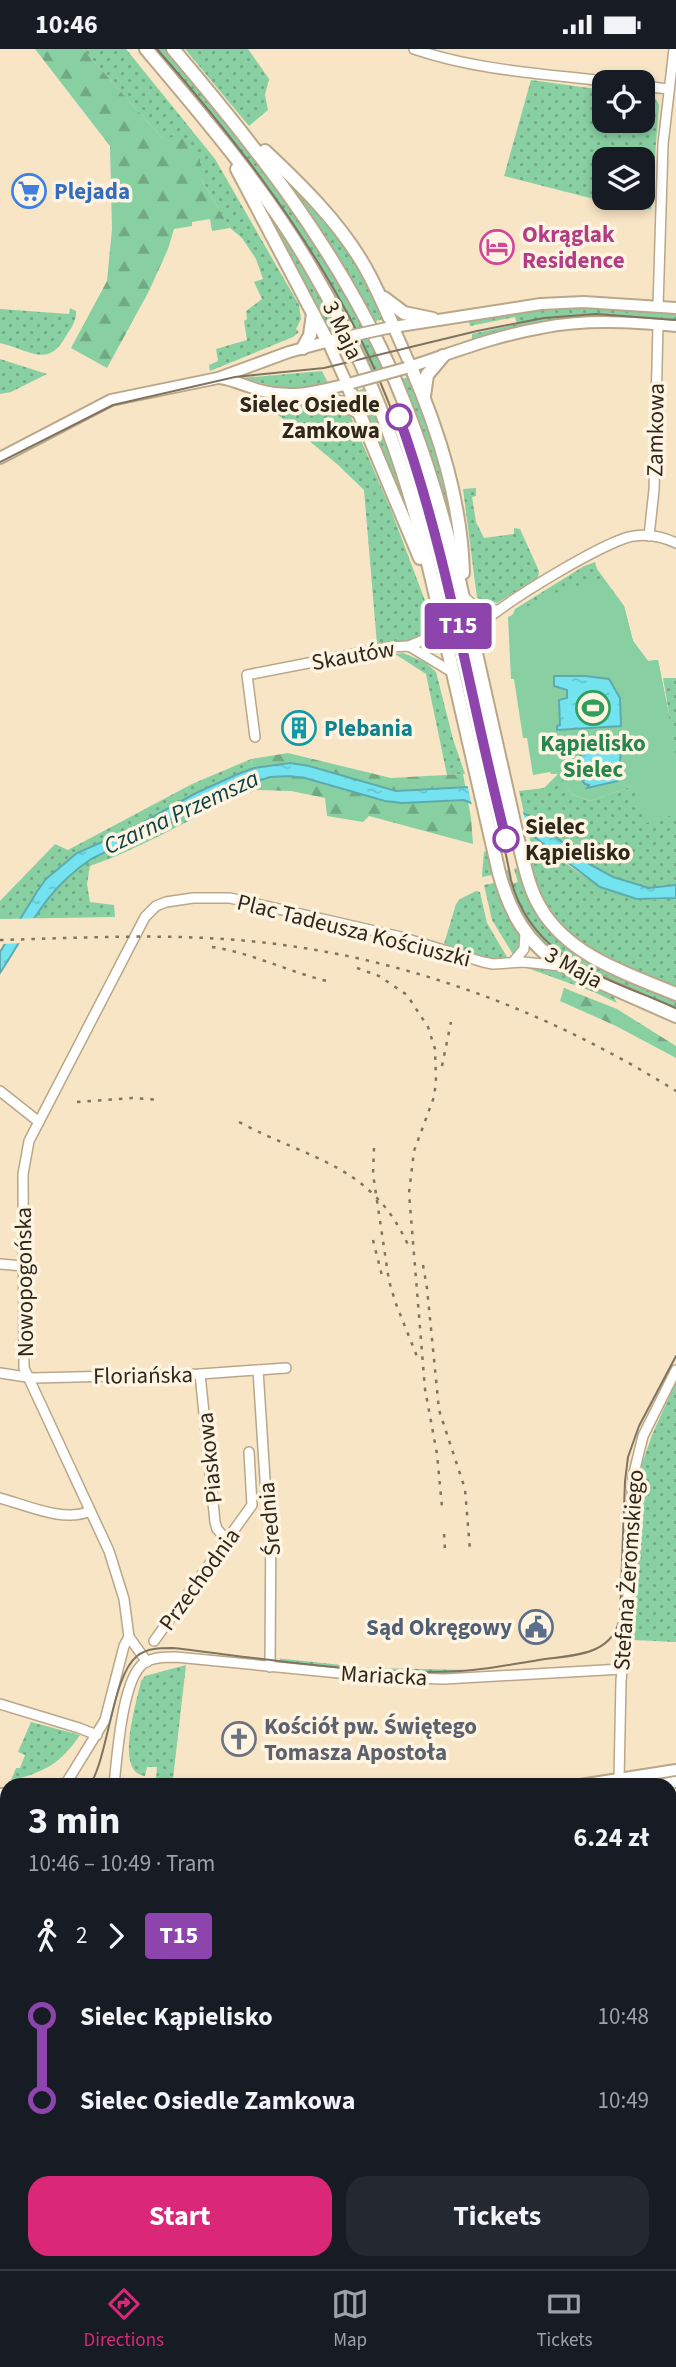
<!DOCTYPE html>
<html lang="en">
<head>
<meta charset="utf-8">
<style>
  :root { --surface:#171b24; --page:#242831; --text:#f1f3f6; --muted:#9ea1a6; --line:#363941; --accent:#db2777 }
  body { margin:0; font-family:"Source Sans 3",sans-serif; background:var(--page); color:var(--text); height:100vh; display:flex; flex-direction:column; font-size:26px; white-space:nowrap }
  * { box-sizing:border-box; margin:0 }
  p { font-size:23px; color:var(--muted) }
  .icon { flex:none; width:38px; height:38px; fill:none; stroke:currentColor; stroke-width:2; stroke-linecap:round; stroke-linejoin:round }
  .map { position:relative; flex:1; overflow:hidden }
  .panel { position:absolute; left:0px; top:1729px; width:677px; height:492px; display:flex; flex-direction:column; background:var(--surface); border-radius:21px 21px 0 0; box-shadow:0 4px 10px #0003 }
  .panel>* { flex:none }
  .badge { padding:0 14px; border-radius:5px; font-size:24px; line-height:46px }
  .tools { position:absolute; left:592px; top:21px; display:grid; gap:14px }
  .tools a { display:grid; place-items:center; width:63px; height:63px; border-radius:14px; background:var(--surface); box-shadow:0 4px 10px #0003; font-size:35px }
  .map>.badge { position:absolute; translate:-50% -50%; box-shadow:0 0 0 4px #fff }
  .legs { display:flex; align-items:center; gap:10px; height:77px; padding:0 28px; font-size:23px }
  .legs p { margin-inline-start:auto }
  .overview { display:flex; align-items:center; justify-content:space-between; height:119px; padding:0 28px }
  h1 { font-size:38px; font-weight:700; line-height:52px }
  .action { display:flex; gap:14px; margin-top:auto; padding:14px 28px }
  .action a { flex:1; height:80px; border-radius:21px; background:var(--accent); color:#fff; font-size:28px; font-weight:700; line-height:80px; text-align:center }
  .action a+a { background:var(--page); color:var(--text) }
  ul { padding:0 28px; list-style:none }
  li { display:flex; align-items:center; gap:24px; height:84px; font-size:26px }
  li i { display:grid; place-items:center; width:10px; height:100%; margin:0 9px; background:currentColor }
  li i::after { content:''; width:18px; height:18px; margin:-9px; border:5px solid; border-radius:50%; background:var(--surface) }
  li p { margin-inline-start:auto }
  li:first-child i { background:linear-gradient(#0000 50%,currentColor 0) }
  li:last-child i { background:linear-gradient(currentColor 50%,#0000 0) }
  .status { display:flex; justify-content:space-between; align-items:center; height:49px; padding:0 35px; background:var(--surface); direction:ltr }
  .status svg { height:19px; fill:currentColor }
  .menu { display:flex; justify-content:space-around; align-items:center; height:98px; border-top:2px solid var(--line); background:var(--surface); font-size:19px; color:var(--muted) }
  .menu a { display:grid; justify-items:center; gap:4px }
  .menu .on { color:var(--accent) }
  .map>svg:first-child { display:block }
  .grass { fill:url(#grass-dots); fill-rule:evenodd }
  .forest { fill:url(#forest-firs) }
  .garden { fill:#88d0a2 }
  .water { fill:url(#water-ripples); stroke:#5eabaf; stroke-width:2 }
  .pier { fill:#f8e5c6 }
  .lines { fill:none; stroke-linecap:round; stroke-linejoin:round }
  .minor-casing { stroke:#b9a789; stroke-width:12 }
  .tertiary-casing { stroke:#b9a789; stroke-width:14 }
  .secondary-casing { stroke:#b9a789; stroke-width:16 }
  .minor { stroke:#fff; stroke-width:9 }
  .tertiary { stroke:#fff; stroke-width:10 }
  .secondary { stroke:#fff; stroke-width:12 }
  .tram { stroke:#807460; stroke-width:2 }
  .rail { stroke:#807460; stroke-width:2.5; stroke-dasharray:3.5 7; stroke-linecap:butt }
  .tertiary-bridge-casing { stroke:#b9a789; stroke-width:14; stroke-linecap:butt }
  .tertiary-bridge { stroke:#fff; stroke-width:10 }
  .line-1-casing { stroke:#fff; stroke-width:16 }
  .line-1 { stroke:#8e44ad; stroke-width:10 }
  .stop-1-dot { fill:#fff; stroke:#8e44ad; stroke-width:3.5 }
  .labels { text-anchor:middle; stroke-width:7; stroke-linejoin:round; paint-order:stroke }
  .shop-label { font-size:23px; font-weight:bold; fill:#366cbe; stroke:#fff4e1; text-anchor:start }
  .hotel-label { font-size:23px; font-weight:bold; fill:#b23c85; stroke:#fff4e1; text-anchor:start }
  .street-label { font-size:23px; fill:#2e271b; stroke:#fff4e1 }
  .stop-label { font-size:23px; font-weight:bold; fill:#2e271b; stroke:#fff4e1; text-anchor:end }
  .culture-label { font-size:23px; font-weight:bold; fill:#0d838f; stroke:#fff4e1; text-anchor:start }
  .leisure-label { font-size:23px; font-weight:bold; fill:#27864d; stroke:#fff4e1 }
  .service-label { font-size:23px; font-weight:bold; fill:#4e5e75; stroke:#fff4e1; text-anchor:end }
  .worship-label { font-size:23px; font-weight:bold; fill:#5b616d; stroke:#fff4e1; text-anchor:start }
  .water-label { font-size:24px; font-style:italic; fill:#0c4247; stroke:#fff4e1 }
</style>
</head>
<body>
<div class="status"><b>10:46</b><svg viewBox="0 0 49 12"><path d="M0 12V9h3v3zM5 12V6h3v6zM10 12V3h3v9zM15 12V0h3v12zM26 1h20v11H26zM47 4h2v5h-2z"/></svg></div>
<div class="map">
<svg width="676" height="2220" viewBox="0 0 676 2220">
  <defs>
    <pattern id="grass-dots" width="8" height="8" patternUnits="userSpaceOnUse" patternTransform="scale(1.75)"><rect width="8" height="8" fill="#88d0a2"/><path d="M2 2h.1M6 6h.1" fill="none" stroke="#70a983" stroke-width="1.8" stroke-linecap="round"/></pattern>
    <pattern id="forest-firs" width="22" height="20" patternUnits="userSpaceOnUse" patternTransform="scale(1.75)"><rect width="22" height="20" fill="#88d0a2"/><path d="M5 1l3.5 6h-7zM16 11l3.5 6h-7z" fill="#70a983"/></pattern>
    <pattern id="water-ripples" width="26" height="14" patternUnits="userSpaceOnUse" patternTransform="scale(1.75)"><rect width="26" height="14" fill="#73e4ef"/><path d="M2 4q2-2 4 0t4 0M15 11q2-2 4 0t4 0" fill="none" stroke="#64c4cc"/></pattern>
  </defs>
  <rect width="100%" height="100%" fill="#f8e5c6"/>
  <g class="grass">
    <polygon points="83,0 126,0 215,110 299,256 301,270 296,280 299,283 293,288 210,322 209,316 218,312 216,300 247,291 244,272 247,270 246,262 262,250 254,233 263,230 256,210 242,189 230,179 200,128 200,109 163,90"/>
    <polygon points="152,0 167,0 257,109 327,210 386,319 369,324 333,248"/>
    <polygon points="185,0 248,0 269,30 265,46 268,61 249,77"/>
    <path d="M531,31l73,10v31h38v-26l12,1 5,9 -8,104h-18l-129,-33zM642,110v39h-38v-39z"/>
    <path d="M269,109c49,52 88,93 115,161l-12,3z"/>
    <polygon points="250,136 286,187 338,280 330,282"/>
    <polygon points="576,257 676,264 676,273 597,269 472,292 472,285 517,275 515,268 470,277 468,269 518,262"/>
    <path d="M70,259l6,3c1,9 -5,17 -10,25 -18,33 -36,14 -66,7v-34l69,5z"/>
    <polygon points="0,310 47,325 11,343 0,345"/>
    <path d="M322,322l6,12c-35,9 -54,4 -87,-5z"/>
    <polygon points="410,328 443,423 460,512 432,412 401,330"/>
    <polygon points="366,339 399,428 413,480 360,350 357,342"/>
    <path d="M266,356c28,-1 60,-5 85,12l40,93 36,96 2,13 -8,12 3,5 -10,4 -37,4 -13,-154 -27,-26z"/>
    <polygon points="409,391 414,391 436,458 448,514 437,519 398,395"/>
    <polygon points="476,439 476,447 472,448 476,473 484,489 514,485 514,479 520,480 539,522 538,529 497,554 477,549 463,440"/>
    <polygon points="595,513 597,520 624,557 633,592 648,612 658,611 670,670 663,629 676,629 676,706 511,570 515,560 584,517"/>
    <polygon points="455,537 463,566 459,567 461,577 450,580 440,545 441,540"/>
    <polygon points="465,581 499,726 485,729 483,728 451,595 455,594 453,584"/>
    <polygon points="403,604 425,613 436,623 453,690 465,725 447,726 426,625 395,605"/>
    <path d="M251,710l5,31c-57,22 -108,56 -166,76l-3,18 3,18 24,3 1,12 -115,2v-18l55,-57 13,6 124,-66z"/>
    <polygon points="559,724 571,745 590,752 632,737 676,759 676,836 649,839 632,835 613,828 589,815 524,764 519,742 544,739"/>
    <path d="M528,783c46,38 84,76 148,66v91c-51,-21 -108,-40 -136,-92 -7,-13 -10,-28 -14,-42l6,-8z"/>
    <polygon points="489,801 504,856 521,887 523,895 514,907 492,871 484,836 494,834 492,826 482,828 482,826 484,803"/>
    <path d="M520,818l27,58 129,74v13c-51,-23 -115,-39 -150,-85 -11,-15 -16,-38 -23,-56l5,-1 3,14 7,-2 -4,-13z"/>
    <path d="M476,842l4,1 7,31 20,34c-20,6 -44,-7 -63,-13l12,-40 4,-5z"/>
    <polygon points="519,916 546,918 564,923 613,946 617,954 594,943"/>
    <polygon points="676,1333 676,1593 634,1591 639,1444 642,1415 652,1386"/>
    <polygon points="275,1609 370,1619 468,1621 463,1621 462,1624 451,1624 363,1622 280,1613 280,1610"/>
    <path d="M186,1616l-13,114 -17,-1 1,-11h-10l-2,9c-31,-4 -8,-74 -4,-95l4,-5z"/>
    <path d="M31,1673l49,13c-19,28 -36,38 -69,45l5,-12h4l5,-13 -7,-3z"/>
  </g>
  <g class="forest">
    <polygon points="35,0 83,0 163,90 181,86 200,109 200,128 230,179 212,182 210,170 192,173 192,177 174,180 168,200 149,242 107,319 71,299 107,232 112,180 110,97"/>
    <polygon points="288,704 391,729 463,725 471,769 473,795 369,767 363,773 327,767 325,749 291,742 256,741 251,710"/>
    <polygon points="564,939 617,960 676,997 676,1009 616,977 560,952"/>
  </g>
  <polygon class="garden" points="602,529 624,557 633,592 648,612 658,611 676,706 676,765 646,774 632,737 590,752 571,745 559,725 551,725 550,723 533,726 527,689 523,689 514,630 511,630 508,568 548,546"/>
  <g class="water">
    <polygon points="554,627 585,627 609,630 620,649 621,677 557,681 557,677 560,676 559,651 567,649 567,641 554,637"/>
    <polygon points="581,699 611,699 621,702 618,732 587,739 589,736 585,735 579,728"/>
    <path d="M290,714l19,3 87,25 73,-4 27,11 38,21 55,45 24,13 36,11 27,-3v13l-39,1 -37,-12 -72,-55 -30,-18 -34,-14 -62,3 -17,-2 -80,-23 -16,-2 -19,1 -40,13 -139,69c-48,33 -60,67 -91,114v-21l38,-62 8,-11 31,-26 52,-23 67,-37 42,-19 16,-6z"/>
  </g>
  <g class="pier">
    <polygon points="467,734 522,759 529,788 497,768 472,757"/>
    <polygon points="38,869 24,894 2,895 17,870"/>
  </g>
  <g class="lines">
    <g class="minor-casing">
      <g id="minor">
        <path d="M414,0c64,22 134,25 200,33"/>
        <polyline points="642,37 669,40"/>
        <polyline points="658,258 663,95 674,0"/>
        <polyline points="649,487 654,441 658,276"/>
        <polyline points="464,548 478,560 497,561"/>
        <path d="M473,590c3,-5 5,-10 8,-14 16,-19 129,-87 153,-89 14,-2 29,1 42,7"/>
        <polyline points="409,597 428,589 442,572"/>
        <polyline points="255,688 247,626 390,598 409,597 452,623"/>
        <polyline points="514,912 524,900 525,884"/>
        <polyline points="0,1042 39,1073"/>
        <polyline points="0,1215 23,1217"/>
        <polyline points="258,1321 266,1446 271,1461 270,1618"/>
        <polyline points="0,1324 33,1329 200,1325 286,1319"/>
        <polyline points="200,1325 215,1473 217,1480 226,1490"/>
        <path d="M0,1449c26,7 64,25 90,13"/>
        <polyline points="154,1592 252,1456 249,1403"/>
        <polyline points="147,1613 129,1588 124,1550 109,1502 24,1319 23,1125 29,1092 145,868 156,857 166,853 193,849 230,849 401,888 483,913 493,915 523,913 562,917"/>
        <polyline points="0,1655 79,1679 97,1686"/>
        <polyline points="619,1730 621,1632 627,1569 633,1428 643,1387 676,1321"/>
        <polyline points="65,1736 105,1671 124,1597 129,1588"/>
        <path d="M114,1736c3,-27 8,-107 30,-122 9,-6 21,-6 32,-6l204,20 64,2 178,-10"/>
        <polyline points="670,1948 676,1948"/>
        <polyline points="0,2066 7,2031"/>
        <polyline points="670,2118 676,2078"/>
        <polyline points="0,2148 7,2148"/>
        <polyline points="670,2192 676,2193"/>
        <polyline points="137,2220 137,2214"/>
        <polyline points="230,2220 231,2214"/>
        <polyline points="318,2220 319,2214"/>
        <polyline points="488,2220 489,2214"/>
        <polyline points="558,2220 559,2214"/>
      </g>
    </g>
    <g class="tertiary-casing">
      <g id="tertiary">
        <polyline points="393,277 411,318"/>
        <polyline points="387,279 541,255 584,253 676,259"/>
        <polyline points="328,293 347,335"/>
        <path d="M406,319c44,-14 88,-32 135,-40 45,-9 90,-6 135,-2"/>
        <path d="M220,329c15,2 29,10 44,13 31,8 58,-1 88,-8"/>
        <polyline points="0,409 111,351 218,329 289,303 333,291"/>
        <polyline points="70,1736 98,1736"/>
        <polyline points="580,1736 676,1721"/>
        <polyline points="658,1736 676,1733"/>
        <polyline points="0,1745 7,1745"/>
        <polyline points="0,1777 7,1778"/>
      </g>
    </g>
    <g class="secondary-casing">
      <g id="secondary">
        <path d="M146,0c60,71 122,143 168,224 31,53 58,110 78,168 28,77 44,156 62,236 15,65 30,130 45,196 11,40 28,71 64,93l113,50"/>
        <path d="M173,0c79,93 154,188 207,298 51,106 77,220 102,333 12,53 24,107 36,160 6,22 10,47 22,67 28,49 88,67 136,87"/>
        <path d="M265,102c35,33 72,69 97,111 12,20 22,43 31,64"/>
        <polyline points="237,120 328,293"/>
        <polyline points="384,249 404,264 433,270"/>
        <polyline points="303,299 310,286 313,265"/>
        <path d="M411,318c28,65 50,134 52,206"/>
        <polyline points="347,335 420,509"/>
        <polyline points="302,346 342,354 360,364"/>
        <polyline points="424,347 427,326 443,307"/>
        <polyline points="435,540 444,533 460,535"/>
      </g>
    </g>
    <use href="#minor" class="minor"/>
    <use href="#tertiary" class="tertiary"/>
    <use href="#secondary" class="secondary"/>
    <g class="tram">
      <path d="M157,0c73,84 142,173 194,271 59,112 88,236 115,358 15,67 32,134 45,202 21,81 97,98 165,128"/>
      <polyline points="0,413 113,356 235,328 324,319 477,282 544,269 596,265 676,271"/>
      <path d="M90,1736c19,-31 22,-109 47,-129 10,-8 23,-8 36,-8 95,11 192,28 287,23 26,-1 53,-7 79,-11 32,-5 74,-3 81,-43l5,-136 3,-24 11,-31 37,-70"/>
      <polyline points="0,1760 7,1759"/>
    </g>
    <g class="rail">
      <path d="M0,891c74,-2 149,-6 223,-1 161,10 317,67 453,152"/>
      <path d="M212,898c41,6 79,26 119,35"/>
      <polyline points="357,919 379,927 407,946 428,978 435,1000 436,1032 434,1048 414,1102 409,1144 425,1340 437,1405 442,1458"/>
      <polyline points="442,1017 451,973"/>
      <polyline points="77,1053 132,1049 160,1051"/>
      <path d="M239,1073c71,38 133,42 170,125"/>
      <polyline points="374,1099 373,1125 389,1232 396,1255 418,1310"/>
      <polyline points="373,1191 382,1227"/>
      <polyline points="423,1216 427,1239 439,1361 465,1440 470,1501"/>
      <polyline points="444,1485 445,1501"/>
    </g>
    <g class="tertiary-bridge-casing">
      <g id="tertiary-bridge">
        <polyline points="333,291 387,279"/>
        <polyline points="352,334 406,319"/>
      </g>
    </g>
    <use href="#tertiary-bridge" class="tertiary-bridge"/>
  </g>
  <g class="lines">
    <g class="line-1-casing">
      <path id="line-1" d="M399,368c49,137 71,281 107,422"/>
    </g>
    <use href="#line-1" class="line-1"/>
  </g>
  <defs>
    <g id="supermarket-ring" transform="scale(1.75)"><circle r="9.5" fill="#fff4e1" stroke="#3f7fe0" stroke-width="1.5"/><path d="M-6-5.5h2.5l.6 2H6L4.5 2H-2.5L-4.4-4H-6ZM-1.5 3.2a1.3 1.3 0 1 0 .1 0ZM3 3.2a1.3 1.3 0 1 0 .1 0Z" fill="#3f7fe0"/></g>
    <g id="hotel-ring" transform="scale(1.75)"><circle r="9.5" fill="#fff4e1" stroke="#d1479c" stroke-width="1.5"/><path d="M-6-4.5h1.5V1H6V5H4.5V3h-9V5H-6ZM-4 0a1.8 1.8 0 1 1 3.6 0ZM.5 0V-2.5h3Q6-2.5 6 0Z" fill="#d1479c"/></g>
    <g id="stadium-ring" transform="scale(1.75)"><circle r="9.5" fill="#fff4e1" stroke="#2e9e5b" stroke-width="1.5"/><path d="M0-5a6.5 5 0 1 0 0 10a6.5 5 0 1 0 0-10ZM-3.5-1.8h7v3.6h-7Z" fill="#2e9e5b"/></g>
    <g id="building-ring" transform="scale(1.75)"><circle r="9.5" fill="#fff4e1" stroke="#0f9aa8" stroke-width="1.5"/><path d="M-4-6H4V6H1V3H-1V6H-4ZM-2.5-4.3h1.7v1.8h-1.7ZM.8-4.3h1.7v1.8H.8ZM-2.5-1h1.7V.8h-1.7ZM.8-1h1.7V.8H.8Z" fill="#0f9aa8"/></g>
    <g id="civic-ring" transform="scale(1.75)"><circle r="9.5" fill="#fff4e1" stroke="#5c6f8a" stroke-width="1.5"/><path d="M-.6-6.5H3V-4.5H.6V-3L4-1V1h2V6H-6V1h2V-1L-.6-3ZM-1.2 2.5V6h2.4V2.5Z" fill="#5c6f8a"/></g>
    <g id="church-ring" transform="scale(1.75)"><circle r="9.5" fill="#fff4e1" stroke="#6b7280" stroke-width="1.5"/><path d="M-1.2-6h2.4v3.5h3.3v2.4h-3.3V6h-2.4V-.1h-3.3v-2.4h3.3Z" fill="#6b7280"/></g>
  </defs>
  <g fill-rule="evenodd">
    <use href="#supermarket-ring" x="29" y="142"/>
    <use href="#hotel-ring" x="497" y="198"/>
    <use href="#stadium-ring" x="593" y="659"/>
    <use href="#building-ring" x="299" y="679"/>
    <use href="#civic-ring" x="536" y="1578"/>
    <use href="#church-ring" x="239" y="1690"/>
  </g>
  <g class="stop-1-dot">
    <circle cx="399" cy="368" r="12"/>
    <circle cx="506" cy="790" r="12"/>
  </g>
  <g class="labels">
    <g class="shop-label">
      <text x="54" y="150">Plejada</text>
    </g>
    <g class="hotel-label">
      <text x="522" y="193">Okrąglak<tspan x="522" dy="26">Residence</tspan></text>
    </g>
    <g class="street-label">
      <text transform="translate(343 281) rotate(64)" y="8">3 Maja</text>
      <text transform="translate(655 381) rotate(-89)" y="8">Zamkowa</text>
      <text transform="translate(353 606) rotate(-10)" y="8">Skautów</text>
      <text transform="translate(354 881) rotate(14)" y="8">Plac Tadeusza Kościuszki</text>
      <text transform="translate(574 918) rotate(29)" y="8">3 Maja</text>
      <text transform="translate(24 1233) rotate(-91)" y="8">Nowopogońska</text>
      <text transform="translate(143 1326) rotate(-1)" y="8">Floriańska</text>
      <text transform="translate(209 1409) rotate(-96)" y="8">Piaskowa</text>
      <text transform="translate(269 1470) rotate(-95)" y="8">Średnia</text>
      <text transform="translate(628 1521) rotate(-86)" y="8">Stefana Żeromskiego</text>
      <text transform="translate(199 1530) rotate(-54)" y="8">Przechodnia</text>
      <text transform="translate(384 1626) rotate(3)" y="8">Mariacka</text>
    </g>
    <g class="stop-label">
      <text x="380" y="363">Sielec Osiedle<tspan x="380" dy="26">Zamkowa</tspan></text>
      <text x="525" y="785" text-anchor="start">Sielec<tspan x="525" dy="26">Kąpielisko</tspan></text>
    </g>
    <g class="culture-label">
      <text x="324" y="687">Plebania</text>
    </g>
    <g class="leisure-label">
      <text x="593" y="702">Kąpielisko<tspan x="593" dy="26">Sielec</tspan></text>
    </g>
    <g class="service-label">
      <text x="512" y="1586">Sąd Okręgowy</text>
    </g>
    <g class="worship-label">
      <text x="264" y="1685">Kościół pw. Świętego<tspan x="264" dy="26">Tomasza Apostoła</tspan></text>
    </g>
    <g class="water-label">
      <text transform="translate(181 763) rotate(-25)" y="8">Czarna Przemsza</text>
    </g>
  </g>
</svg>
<div class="tools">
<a><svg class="icon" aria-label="locate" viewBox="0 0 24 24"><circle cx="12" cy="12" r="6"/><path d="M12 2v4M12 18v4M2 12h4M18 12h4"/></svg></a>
<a><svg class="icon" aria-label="layers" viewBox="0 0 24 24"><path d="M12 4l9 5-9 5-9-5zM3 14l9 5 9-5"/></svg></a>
</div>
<b class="badge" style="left:458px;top:577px;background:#8e44ad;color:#fff">T15</b>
<section class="panel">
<div class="overview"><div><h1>3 min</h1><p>10:46 – 10:49 · Tram</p></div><b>6.24 zł</b></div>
<div class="legs"><svg class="icon" aria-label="walk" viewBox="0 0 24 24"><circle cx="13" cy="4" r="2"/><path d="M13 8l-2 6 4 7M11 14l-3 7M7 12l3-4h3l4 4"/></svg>2<svg class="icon" aria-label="forward" viewBox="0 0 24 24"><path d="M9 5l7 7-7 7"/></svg><b class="badge" style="background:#8e44ad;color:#fff">T15</b></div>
<ul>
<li><i style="color:#8e44ad"></i><b>Sielec Kąpielisko</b><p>10:48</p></li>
<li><i style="color:#8e44ad"></i><b>Sielec Osiedle Zamkowa</b><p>10:49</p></li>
</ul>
<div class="action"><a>Start</a><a>Tickets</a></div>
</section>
</div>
<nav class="menu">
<a class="on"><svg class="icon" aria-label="directions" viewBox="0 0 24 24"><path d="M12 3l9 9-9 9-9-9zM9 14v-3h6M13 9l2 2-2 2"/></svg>Directions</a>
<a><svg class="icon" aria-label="map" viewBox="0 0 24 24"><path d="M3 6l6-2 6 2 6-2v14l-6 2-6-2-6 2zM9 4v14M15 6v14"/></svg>Map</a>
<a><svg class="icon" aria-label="tickets" viewBox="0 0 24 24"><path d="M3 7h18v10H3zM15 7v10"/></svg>Tickets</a>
</nav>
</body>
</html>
